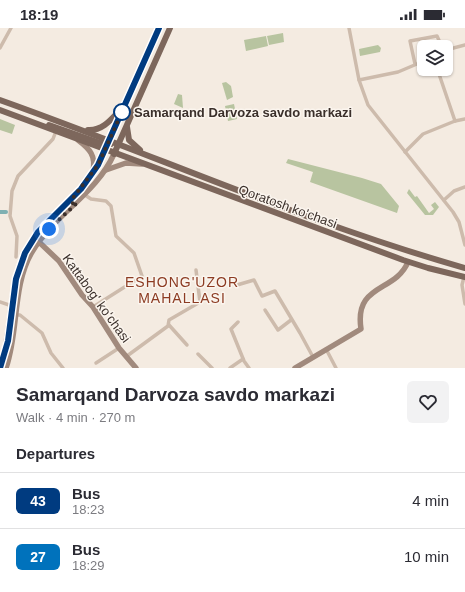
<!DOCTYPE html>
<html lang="en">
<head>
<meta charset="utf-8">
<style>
  :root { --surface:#fff; --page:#f2f2f3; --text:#2b2b33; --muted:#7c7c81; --line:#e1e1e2 }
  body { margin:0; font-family:Arial,sans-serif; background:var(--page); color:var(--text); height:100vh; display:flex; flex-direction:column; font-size:15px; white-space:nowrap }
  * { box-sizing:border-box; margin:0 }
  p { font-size:13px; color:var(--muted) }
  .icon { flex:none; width:22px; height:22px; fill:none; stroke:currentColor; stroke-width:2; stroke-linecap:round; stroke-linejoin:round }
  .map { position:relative; height:340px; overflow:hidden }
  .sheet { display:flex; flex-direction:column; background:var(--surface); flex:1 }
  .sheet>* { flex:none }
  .badge { padding:0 8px; border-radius:6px; font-size:14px; line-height:26px }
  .tools { position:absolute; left:417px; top:12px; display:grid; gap:8px }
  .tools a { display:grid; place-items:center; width:36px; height:36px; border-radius:6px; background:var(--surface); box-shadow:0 1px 3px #0004; font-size:20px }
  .you { position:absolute; width:20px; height:20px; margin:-10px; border:3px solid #fff; border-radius:50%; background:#1a73e8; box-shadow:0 0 0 6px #1a73e833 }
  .map>.badge { position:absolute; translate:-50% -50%; box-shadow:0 0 0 2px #fff }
  h2 { padding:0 16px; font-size:15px; line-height:36px }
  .round { display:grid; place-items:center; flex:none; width:42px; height:42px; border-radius:6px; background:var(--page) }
  .headline { display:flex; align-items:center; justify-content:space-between; height:68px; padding:0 16px }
  h1 { font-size:19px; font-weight:600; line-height:30px }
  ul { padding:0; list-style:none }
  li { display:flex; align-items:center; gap:12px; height:56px; padding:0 16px; border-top:1px solid var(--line) }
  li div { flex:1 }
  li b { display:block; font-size:15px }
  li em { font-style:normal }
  li .badge { min-width:44px; font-weight:700; text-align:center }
  .status { display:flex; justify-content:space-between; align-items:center; height:28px; padding:0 20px; background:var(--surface); direction:ltr }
  .status svg { height:11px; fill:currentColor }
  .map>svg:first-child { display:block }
  .green { fill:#b8c4a0 }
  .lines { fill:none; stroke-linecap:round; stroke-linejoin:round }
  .canal { stroke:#7fb0b2; stroke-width:4 }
  .street { stroke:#cdbbac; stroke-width:3.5 }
  .secondary { stroke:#a18a7d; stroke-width:5.5 }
  .primary { stroke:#7d675c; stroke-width:6 }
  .line-casing { stroke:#fff; stroke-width:9 }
  .line { stroke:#003b80; stroke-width:6 }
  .walk { stroke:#3b302b; stroke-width:4; stroke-dasharray:0 7.2 }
  .stop-dot { fill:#fff; stroke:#003b80; stroke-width:2 }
  .labels { text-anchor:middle; stroke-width:3; stroke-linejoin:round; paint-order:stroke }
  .stop-label { font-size:13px; font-weight:bold; fill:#3b302b; stroke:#fbf5ee; text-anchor:start }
  .street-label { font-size:13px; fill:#3b302b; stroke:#fbf5ee }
  .neighbourhood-label { font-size:14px; letter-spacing:1px; fill:#8c3b22; stroke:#fbf5ee }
</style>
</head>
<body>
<div class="status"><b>18:19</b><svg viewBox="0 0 49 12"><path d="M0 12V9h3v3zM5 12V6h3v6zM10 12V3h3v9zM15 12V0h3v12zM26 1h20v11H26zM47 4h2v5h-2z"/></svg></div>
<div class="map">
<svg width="465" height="340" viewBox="0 0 465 340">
  <rect width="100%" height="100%" fill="#f4ebe1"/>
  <g class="green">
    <polygon points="283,5 284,14 269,17 267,8"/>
    <polygon points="266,8 268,18 246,23 244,12"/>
    <polygon points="378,17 381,20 380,24 360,28 359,21"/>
    <polygon points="226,54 231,58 233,69 227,72 222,55"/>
    <polygon points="178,66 182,67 183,80 174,76"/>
    <polygon points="234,76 237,91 228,93 225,78"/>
    <polygon points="0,91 15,97 12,106 0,102"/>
    <polygon points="288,131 362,150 381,156 399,178 397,185 310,154 313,144 286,135"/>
    <polygon points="409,161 415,169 417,168 429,185 434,181 431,177 435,174 439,179 433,187 425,187 407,165"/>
  </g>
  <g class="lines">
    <polyline class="canal" points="0,184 6,184"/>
    <g class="street">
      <polyline points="349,0 359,52 368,77 453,184 459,194 465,217"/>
      <polyline points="0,20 11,0"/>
      <polyline points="446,22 465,17"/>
      <polyline points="415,36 410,13 437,8 442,19"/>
      <polyline points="442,41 439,46 455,93"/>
      <polyline points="359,52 398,44 424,33"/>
      <polyline points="405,124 423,106 455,93 465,91"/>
      <polyline points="85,167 91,171 106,173 111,178 116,208 134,225 142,248 93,279"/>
      <polyline points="444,172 454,163 465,159"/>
      <polyline points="16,229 17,208 10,188 12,163 18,148 53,111 56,103"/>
      <polyline points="464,249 462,257 465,276"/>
      <polyline points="237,257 254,252 262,268 275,263 300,305 313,329"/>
      <polyline points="0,274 12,278"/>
      <polyline points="265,282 278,302 291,292"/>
      <polyline points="16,287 20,287 42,305 51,325 63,340"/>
      <polyline points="238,294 231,301 244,333 249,340"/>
      <polyline points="169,297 187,317"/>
      <polyline points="326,321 336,340"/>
      <polyline points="198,326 212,340"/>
      <polyline points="127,328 168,298 169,292 200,274 196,242"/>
      <polyline points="96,335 119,320"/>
      <polyline points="230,340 243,331"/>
    </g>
    <g class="secondary">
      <path d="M78,112c12,9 18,16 15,31"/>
      <polyline points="106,142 126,135 142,136"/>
      <polyline points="39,214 59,233 82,267 93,279 119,320 136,340"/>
      <path d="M0,340c13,-38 7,-82 27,-118 12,-25 36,-41 54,-61 11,-12 18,-25 24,-39"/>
      <path d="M6,340c13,-37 6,-82 26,-116 23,-38 64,-58 82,-98"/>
      <path d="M295,340l66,-39c-7,-46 34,-36 47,-67"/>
    </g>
    <g class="primary">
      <path d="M0,72c155,55 306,123 465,168"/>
      <polyline points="0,82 403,232 428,240 465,249"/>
      <polyline points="49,97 100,115 111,116"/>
      <polyline points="127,99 129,112 140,122"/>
      <path d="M88,102c16,1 25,-13 35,-23"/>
      <polyline points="105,122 159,0"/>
      <polyline points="114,126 170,0"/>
    </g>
  </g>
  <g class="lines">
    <g class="line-casing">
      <polyline id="line" points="0,340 8,313 16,251 25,225 38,204 81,161 98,137 159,0"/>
    </g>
    <use href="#line" class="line"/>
    <polyline class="walk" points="49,201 77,175 73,176 72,171 98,137 122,84"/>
  </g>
  <circle class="stop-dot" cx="122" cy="84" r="8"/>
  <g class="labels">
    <g class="stop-label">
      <text x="134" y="89">Samarqand Darvoza savdo markazi</text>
    </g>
    <g class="street-label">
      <text transform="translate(288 178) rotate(20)" y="5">Qoratosh ko'chasi</text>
      <text transform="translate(97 270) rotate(54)" y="5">Kattabogʻ koʻchasi</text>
    </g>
    <g class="neighbourhood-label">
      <text x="182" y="259">ESHONG'UZOR<tspan x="182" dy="16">MAHALLASI</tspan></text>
    </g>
  </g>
</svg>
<div class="tools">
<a><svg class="icon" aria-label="layers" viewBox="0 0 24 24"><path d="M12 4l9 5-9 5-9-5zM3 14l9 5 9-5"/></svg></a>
</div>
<div class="you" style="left:49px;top:201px"></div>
</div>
<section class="sheet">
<div class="headline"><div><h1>Samarqand Darvoza savdo markazi</h1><p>Walk · 4 min · 270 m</p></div><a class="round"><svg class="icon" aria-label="heart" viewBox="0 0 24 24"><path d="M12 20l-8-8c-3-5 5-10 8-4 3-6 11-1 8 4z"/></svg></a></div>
<h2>Departures</h2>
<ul>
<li><span class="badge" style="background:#003b80;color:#fff">43</span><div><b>Bus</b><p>18:23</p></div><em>4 min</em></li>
<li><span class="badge" style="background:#0072bc;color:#fff">27</span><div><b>Bus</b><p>18:29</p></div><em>10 min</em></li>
</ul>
</section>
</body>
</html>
